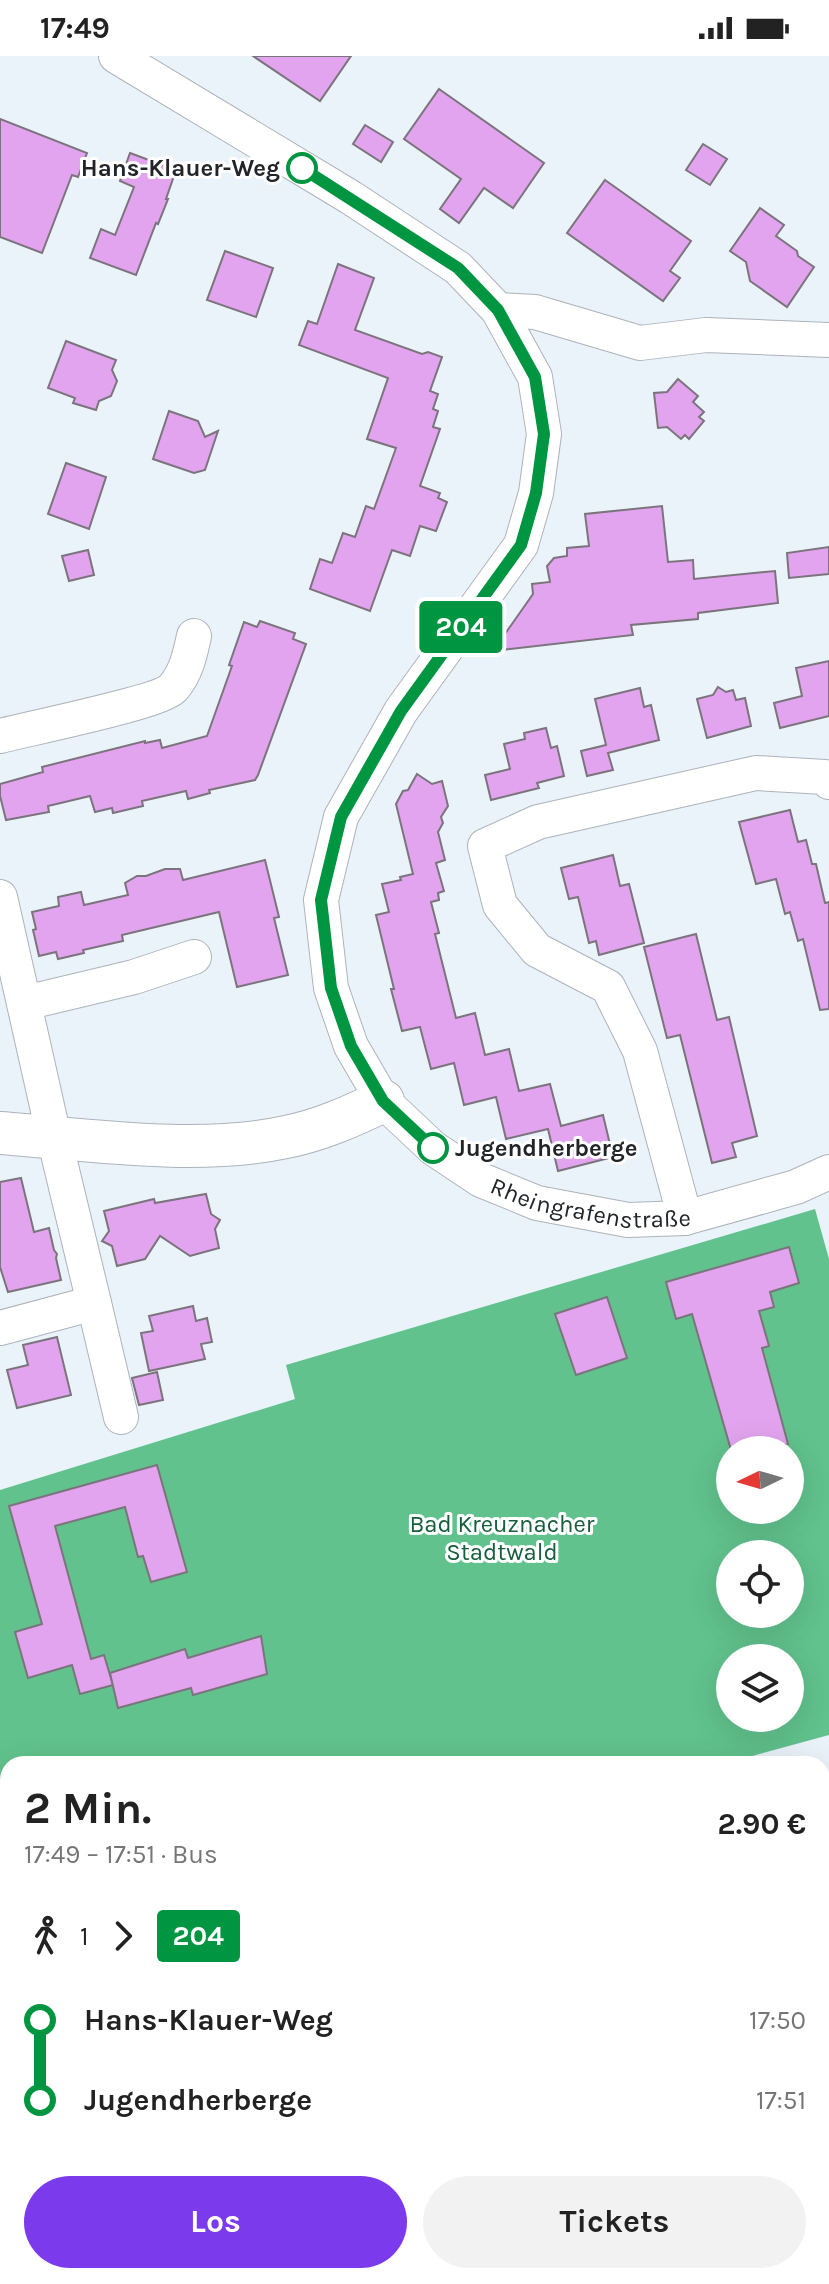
<!DOCTYPE html>
<html lang="de">
<head>
<meta charset="utf-8">
<style>
  :root { --surface:#fff; --page:#f2f2f2; --text:#222; --muted:#767676; --accent:#7c3aed }
  body { margin:0; font-family:Karla,sans-serif; background:var(--page); color:var(--text); height:100vh; display:flex; flex-direction:column; font-size:30px; white-space:nowrap }
  * { box-sizing:border-box; margin:0 }
  p { font-size:26px; color:var(--muted) }
  .icon { flex:none; width:44px; height:44px; fill:none; stroke:currentColor; stroke-width:2; stroke-linecap:round; stroke-linejoin:round }
  .map { position:relative; flex:1; overflow:hidden }
  .panel { position:absolute; left:0px; top:1700px; width:830px; height:528px; display:flex; flex-direction:column; background:var(--surface); border-radius:24px 24px 0 0; box-shadow:0 8px 32px #0002 }
  .panel>* { flex:none }
  .badge { padding:0 16px; border-radius:6px; font-size:28px; line-height:52px }
  .needle { width:52px; rotate:265deg }
  .buttons { position:absolute; left:716px; top:1380px; display:grid; gap:16px }
  .buttons a { display:grid; place-items:center; width:88px; height:88px; border-radius:50%; background:var(--surface); box-shadow:0 8px 32px #0002; font-size:40px }
  .map>.badge { position:absolute; translate:-50% -50%; box-shadow:0 0 0 4px #fff }
  .legs { display:flex; align-items:center; gap:12px; height:88px; padding:0 24px; font-size:26px }
  .legs p { margin-inline-start:auto }
  .summary { display:flex; align-items:center; justify-content:space-between; height:136px; padding:0 24px }
  h1 { font-size:44px; font-weight:700; line-height:60px }
  .primary-button { display:flex; gap:16px; margin-top:auto; padding:16px 24px }
  .primary-button a { flex:1; height:92px; border-radius:48px; background:var(--accent); color:#fff; font-size:32px; font-weight:700; line-height:92px; text-align:center }
  .primary-button a+a { background:var(--page); color:var(--text) }
  ul { padding:0 24px; list-style:none }
  li { display:flex; align-items:center; gap:28px; height:80px; font-size:30px }
  li i { display:grid; place-items:center; width:12px; height:100%; margin:0 10px; background:currentColor }
  li i::after { content:''; width:20px; height:20px; margin:-10px; border:6px solid; border-radius:50%; background:var(--surface) }
  li p { margin-inline-start:auto }
  li:first-child i { background:linear-gradient(#0000 50%,currentColor 0) }
  li:last-child i { background:linear-gradient(currentColor 50%,#0000 0) }
  .status { display:flex; justify-content:space-between; align-items:center; height:56px; padding:0 40px; background:var(--surface); direction:ltr }
  .status svg { height:22px; fill:currentColor }
  .map>svg:first-child { display:block }
  .forest { fill:#61c28d; fill-rule:evenodd }
  .building { fill:#e2a4ee; stroke:#7b747c; stroke-width:2 }
  .lines { fill:none; stroke-linecap:round; stroke-linejoin:round }
  .minor-casing { stroke:#acb3bb; stroke-width:36 }
  .tertiary-casing { stroke:#acb3bb; stroke-width:44 }
  .minor { stroke:#fff; stroke-width:34 }
  .tertiary { stroke:#fff; stroke-width:42 }
  .line-1-casing { stroke:#fff; stroke-width:18 }
  .line-1 { stroke:#009641; stroke-width:12 }
  .stop-1-dot { fill:#fff; stroke:#009641; stroke-width:4 }
  .labels { text-anchor:middle; stroke-width:6; stroke-linejoin:round; paint-order:stroke }
  .stop-label { font-size:24px; font-weight:bold; fill:#222528; stroke:#fefefe; text-anchor:end }
  .street-label { font-size:24px; fill:#222528; stroke:#fefefe }
  .park-label { font-size:24px; fill:#165e3c; stroke:#fefefe }
</style>
</head>
<body>
<div class="status"><b>17:49</b><svg viewBox="0 0 49 12"><path d="M0 12V9h3v3zM5 12V6h3v6zM10 12V3h3v9zM15 12V0h3v12zM26 1h20v11H26zM47 4h2v5h-2z"/></svg></div>
<div class="map">
<svg width="829" height="2228" viewBox="0 0 829 2228">
  <rect width="100%" height="100%" fill="#eaf2fa"/>
  <path class="forest" d="M815,1153l14,50v476l-106,29h-715v512h814v-370l7,-2v380h-829v-794l295,-91 -9,-34zM730,1394h60v60h-60zM730,1498h60v60h-60zM730,1602h60v60h-60z"/>
  <g class="building">
    <polygon points="253,0 351,0 320,45"/>
    <polygon points="439,33 544,107 513,152 484,132 459,167 440,153 461,123 404,83"/>
    <polygon points="0,63 87,97 78,121 72,119 42,197 0,181"/>
    <polygon points="365,69 393,86 381,106 353,88"/>
    <polygon points="703,88 727,103 710,129 686,114"/>
    <polygon points="130,97 176,114 166,143 168,143 158,168 156,167 136,219 90,202 101,173 115,179 134,131 120,125"/>
    <polygon points="605,124 691,185 670,215 680,222 663,245 567,177"/>
    <polygon points="760,152 784,169 776,180 797,195 798,200 814,211 787,251 750,225 746,206 730,195"/>
    <polygon points="225,195 273,212 256,261 207,244"/>
    <polygon points="338,208 374,222 355,274 422,298 428,296 442,301 430,335 438,338 433,353 438,355 433,371 440,373 420,430 440,437 438,442 447,446 436,475 420,470 410,500 392,494 370,555 310,533 320,503 332,507 343,477 355,481 366,450 374,453 396,392 367,383 388,322 299,289 308,265 317,268"/>
    <polygon points="66,285 116,304 112,314 117,325 111,340 99,345 96,354 73,347 75,342 48,332"/>
    <polygon points="678,323 698,340 693,346 704,356 699,361 704,365 689,383 685,379 681,383 667,371 658,372 654,337 667,336"/>
    <polygon points="169,355 198,365 205,381 218,375 205,414 194,417 153,403"/>
    <polygon points="66,407 106,421 89,473 48,458"/>
    <polygon points="662,450 668,506 693,504 694,523 775,515 778,547 698,557 698,563 631,569 633,579 493,595 533,538 532,528 550,526 547,510 554,502 567,500 567,492 589,490 585,458"/>
    <polygon points="829,491 829,518 789,522 787,497"/>
    <polygon points="88,494 94,519 69,525 62,500"/>
    <polygon points="260,565 295,577 293,583 306,588 258,719 255,724 209,734 210,737 188,743 186,735 142,745 143,750 113,757 112,752 95,756 90,740 48,750 49,756 6,764 0,740 0,728 43,716 42,711 145,685 145,687 160,684 162,692 207,680 232,610 229,609 244,566 257,571"/>
    <polygon points="829,605 829,660 780,672 774,647 802,640 796,612"/>
    <polygon points="718,631 726,636 733,634 736,644 745,642 751,670 707,682 697,643 713,639"/>
    <polygon points="640,632 644,651 651,649 659,684 608,697 613,714 587,720 581,695 606,689 595,643"/>
    <polygon points="546,672 551,692 557,690 564,720 537,727 539,732 491,744 485,719 510,713 504,688 525,683 524,677"/>
    <polygon points="417,718 432,728 442,725 448,750 441,761 443,767 438,776 445,804 436,807 444,835 438,837 439,844 431,846 439,877 435,878 456,962 475,957 485,999 509,993 519,1035 550,1028 561,1070 603,1059 613,1101 558,1115 548,1073 506,1083 496,1041 464,1049 454,1007 431,1013 420,971 402,975 391,933 394,933 376,859 389,856 382,828 401,824 400,821 413,818 396,748 403,735 408,734"/>
    <polygon points="790,754 798,786 806,784 812,808 816,808 825,847 829,846 829,953 820,954 803,883 798,885 790,856 785,858 776,823 756,828 739,766"/>
    <polygon points="613,799 620,830 629,828 644,887 599,899 596,885 589,887 578,841 569,843 561,812"/>
    <polygon points="265,804 279,861 274,862 288,919 237,931 219,856 122,879 123,885 83,894 84,897 58,903 56,896 39,900 33,874 36,873 32,856 59,850 58,841 81,836 84,849 128,839 125,827 137,820 146,820 165,813 180,813 183,824"/>
    <polygon points="696,878 717,964 729,961 757,1080 732,1087 736,1101 712,1107 680,979 667,982 644,891"/>
    <polygon points="21,1122 34,1176 49,1172 54,1194 57,1198 56,1202 61,1224 8,1236 0,1211 0,1126"/>
    <polygon points="206,1138 211,1158 220,1164 215,1173 219,1192 190,1200 160,1180 145,1203 117,1210 112,1190 102,1185 109,1175 104,1155 154,1143 155,1147"/>
    <polygon points="789,1191 799,1227 770,1236 774,1251 759,1255 769,1290 762,1292 788,1388 765,1394 731,1394 692,1258 676,1263 666,1226"/>
    <polygon points="607,1241 627,1302 576,1319 555,1258"/>
    <polygon points="193,1250 196,1265 207,1262 212,1286 201,1288 205,1303 149,1315 141,1277 153,1275 149,1260"/>
    <polygon points="57,1281 71,1339 17,1352 7,1314 28,1309 23,1289"/>
    <polygon points="157,1316 163,1344 139,1349 132,1322"/>
    <polygon points="157,1409 187,1516 151,1526 143,1500 138,1501 125,1451 55,1470 91,1603 104,1599 113,1629 80,1638 72,1609 28,1622 15,1576 42,1568 9,1450"/>
    <polygon points="261,1580 267,1618 193,1639 191,1632 118,1652 110,1617 185,1593 188,1602"/>
  </g>
  <g class="lines">
    <g class="minor-casing">
      <g id="minor">
        <path id="s1" d="M116,0l234,141 108,71 40,42 37,67 9,57 -8,59 -15,52 -120,166 -60,106 -20,83 10,88 20,58 32,55 50,47 48,32 56,23 91,17 57,-2 111,-31 33,-15"/>
        <polyline points="498,254 535,256 640,287 706,279 829,284"/>
        <path d="M0,680c27,-7 160,-34 173,-48 13,-15 17,-33 21,-52"/>
        <polyline points="0,841 54,1081 94,1247 0,1272"/>
        <polyline points="25,947 134,921 194,901"/>
        <polyline points="685,1162 640,995 608,931 537,894 500,849 485,790 538,766 756,717 825,721 829,726"/>
        <polyline points="94,1247 121,1361"/>
      </g>
    </g>
    <g class="tertiary-casing">
      <path id="tertiary" d="M0,1077c90,7 198,23 286,4 35,-7 66,-21 97,-36"/>
    </g>
    <use href="#minor" class="minor"/>
    <use href="#tertiary" class="tertiary"/>
  </g>
  <g class="lines">
    <g class="line-1-casing">
      <polyline id="line-1" points="302,112 458,212 498,254 535,321 544,378 536,437 521,489 401,655 341,761 321,844 331,932 351,990 383,1045 433,1092"/>
    </g>
    <use href="#line-1" class="line-1"/>
  </g>
  <g class="stop-1-dot">
    <circle cx="302" cy="112" r="14"/>
    <circle cx="433" cy="1092" r="14"/>
  </g>
  <g class="labels">
    <g class="stop-label">
      <text x="280" y="120">Hans-Klauer-Weg</text>
      <text x="455" y="1100" text-anchor="start">Jugendherberge</text>
    </g>
    <g class="street-label">
      <text dy="8" stroke="none"><textPath href="#s1" startOffset="1574">Rheingrafenstraße</textPath></text>
    </g>
    <g class="park-label">
      <text x="502" y="1476">Bad Kreuznacher<tspan x="502" dy="28">Stadtwald</tspan></text>
    </g>
  </g>
</svg>
<div class="buttons">
<a><svg class="needle" viewBox="-14 -14 28 28"><path d="M0-13l5 13h-10z" fill="#e53935"/><path d="M0 13l5-13h-10z" fill="#767676"/></svg></a>
<a><svg class="icon" aria-label="locate" viewBox="0 0 24 24"><circle cx="12" cy="12" r="6"/><path d="M12 2v4M12 18v4M2 12h4M18 12h4"/></svg></a>
<a><svg class="icon" aria-label="layers" viewBox="0 0 24 24"><path d="M12 4l9 5-9 5-9-5zM3 14l9 5 9-5"/></svg></a>
</div>
<b class="badge" style="left:461px;top:571px;background:#009641;color:#fff">204</b>
<section class="panel">
<div class="summary"><div><h1>2 Min.</h1><p>17:49 – 17:51 · Bus</p></div><b>2.90 €</b></div>
<div class="legs"><svg class="icon" aria-label="walk" viewBox="0 0 24 24"><circle cx="13" cy="4" r="2"/><path d="M13 8l-2 6 4 7M11 14l-3 7M7 12l3-4h3l4 4"/></svg>1<svg class="icon" aria-label="forward" viewBox="0 0 24 24"><path d="M9 5l7 7-7 7"/></svg><b class="badge" style="background:#009641;color:#fff">204</b></div>
<ul>
<li><i style="color:#009641"></i><b>Hans-Klauer-Weg</b><p>17:50</p></li>
<li><i style="color:#009641"></i><b>Jugendherberge</b><p>17:51</p></li>
</ul>
<div class="primary-button"><a>Los</a><a>Tickets</a></div>
</section>
</div>
</body>
</html>
